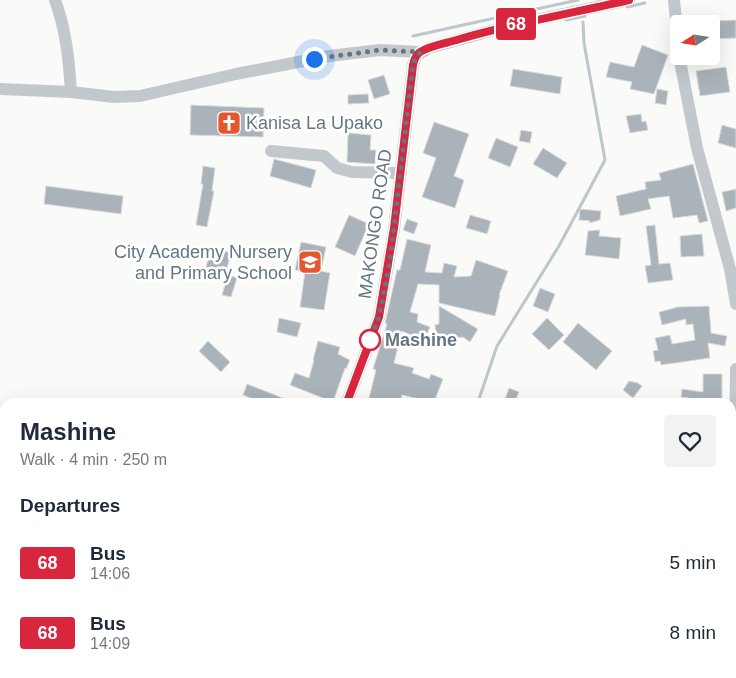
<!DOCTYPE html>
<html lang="en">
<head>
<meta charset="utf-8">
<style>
  :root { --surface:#fff; --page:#f2f2f3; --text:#1f2937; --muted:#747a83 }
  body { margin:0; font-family:Arial,sans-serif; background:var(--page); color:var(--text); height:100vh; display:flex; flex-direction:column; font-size:19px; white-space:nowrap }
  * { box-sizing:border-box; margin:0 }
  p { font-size:16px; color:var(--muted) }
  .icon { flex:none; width:28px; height:28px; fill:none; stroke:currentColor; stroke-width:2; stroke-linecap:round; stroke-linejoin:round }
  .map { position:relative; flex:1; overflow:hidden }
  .panel { position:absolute; left:0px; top:398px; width:736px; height:281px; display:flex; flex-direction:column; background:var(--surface); border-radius:15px 15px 0 0; box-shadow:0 5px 20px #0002 }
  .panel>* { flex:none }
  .badge { padding:0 10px; border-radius:4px; font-size:18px; line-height:32px }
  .needle { width:32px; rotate:258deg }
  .buttons { position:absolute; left:670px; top:15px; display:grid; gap:10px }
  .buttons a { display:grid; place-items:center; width:50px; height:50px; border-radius:5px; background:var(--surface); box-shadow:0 5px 20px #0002; font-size:25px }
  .you { position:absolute; width:25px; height:25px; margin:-12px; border:4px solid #fff; border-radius:50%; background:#1a73e8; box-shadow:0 0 0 8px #1a73e833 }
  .map>.badge { position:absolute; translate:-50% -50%; box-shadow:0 0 0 2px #fff }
  h2 { padding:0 20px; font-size:19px; line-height:45px }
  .round { display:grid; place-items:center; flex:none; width:52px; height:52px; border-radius:5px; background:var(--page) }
  .summary { display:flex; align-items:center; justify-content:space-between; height:85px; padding:0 20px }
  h1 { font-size:24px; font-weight:700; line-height:38px }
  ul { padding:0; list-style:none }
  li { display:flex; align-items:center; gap:15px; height:70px; padding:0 20px }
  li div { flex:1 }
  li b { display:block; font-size:19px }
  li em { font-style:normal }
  li .badge { min-width:55px; font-weight:700; text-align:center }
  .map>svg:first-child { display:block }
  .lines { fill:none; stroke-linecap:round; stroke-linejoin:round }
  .stream { stroke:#bbc7cb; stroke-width:3 }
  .building { fill:#aab3b9; stroke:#dcdcda }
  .minor { stroke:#c3c8cc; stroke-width:12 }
  .line-casing { stroke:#fff; stroke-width:11 }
  .line { stroke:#d7263d; stroke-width:8 }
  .walk { stroke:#657683; stroke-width:5; stroke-dasharray:0 9 }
  .stop-dot { fill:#fff; stroke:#d7263d; stroke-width:2.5 }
  .labels { text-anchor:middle; stroke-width:5; stroke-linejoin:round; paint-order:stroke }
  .poi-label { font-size:18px; fill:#657683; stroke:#fff; text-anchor:start }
  .street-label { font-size:18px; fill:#657683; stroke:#fff }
  .stop-label { font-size:18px; font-weight:bold; fill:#657683; stroke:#fff; text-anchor:start }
</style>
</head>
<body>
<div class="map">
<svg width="736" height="678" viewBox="0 0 736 678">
  <rect width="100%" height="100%" fill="#fafaf8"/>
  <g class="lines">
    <g class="stream">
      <polyline points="627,7 645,3"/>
      <polyline points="566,20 585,16"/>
      <polyline points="413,36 578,0"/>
      <polyline points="478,402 497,346 559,246 605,160 584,43 583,22"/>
      <polyline points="485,674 485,678"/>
    </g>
  </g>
  <g class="building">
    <polygon points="736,20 736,38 711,39 711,21"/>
    <polygon points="642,45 668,55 654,94 630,89 632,82 606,77 610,62 634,67"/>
    <polygon points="726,67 730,92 700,96 696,71"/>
    <polygon points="513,69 562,77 560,94 510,86"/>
    <polygon points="384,75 390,94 374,99 368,80"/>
    <polygon points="657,89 668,91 666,105 655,103"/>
    <polygon points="368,94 369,103 348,104 348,95"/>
    <polygon points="191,105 264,108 263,137 190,135"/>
    <polygon points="641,114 642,122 646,121 648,130 630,133 626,116"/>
    <polygon points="434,122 469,134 454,176 464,180 455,208 422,197 436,158 423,153"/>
    <polygon points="722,125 736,129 736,148 718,143"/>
    <polygon points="521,130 532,132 530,143 519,141"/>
    <polygon points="348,133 371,135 370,150 376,150 375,164 347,162"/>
    <polygon points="496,138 518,147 510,167 488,158"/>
    <polygon points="543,148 567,163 557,178 533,164"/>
    <polygon points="274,159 316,170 311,188 270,176"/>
    <polygon points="693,164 708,221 699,223 697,215 673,218 669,196 648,199 651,209 620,216 616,196 646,189 645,182 661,180 659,173"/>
    <polygon points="203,166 215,168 212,191 214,191 207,227 196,225 203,184 201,184"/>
    <polygon points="46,186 123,196 121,214 44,204"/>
    <polygon points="736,189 736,208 726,211 722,192"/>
    <polygon points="580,209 601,211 600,220 589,223 590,221 579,220"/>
    <polygon points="349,215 369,224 355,256 335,247"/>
    <polygon points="470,215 491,221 487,234 466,228"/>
    <polygon points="407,219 418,223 414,234 403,230"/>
    <polygon points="655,225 659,264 670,263 673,280 648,283 645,266 651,265 646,226"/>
    <polygon points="600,230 599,236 621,238 619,259 585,255 588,231"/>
    <polygon points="702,234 704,256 681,257 680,236"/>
    <polygon points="407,239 431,245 425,272 442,273 444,263 457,266 454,277 471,276 476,260 508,271 499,295 500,295 495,316 439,303 439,285 418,284 410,312 418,314 417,322 430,327 424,341 402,331 394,363 414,368 412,373 429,379 431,374 443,379 434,402 423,402 423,400 402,395 400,402 368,402 376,370 373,369 387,324 385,323 397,270 400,270"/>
    <polygon points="301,242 326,247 321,271 330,273 324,310 300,307 305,272 295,270"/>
    <polygon points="211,247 231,253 226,272 206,267"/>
    <polygon points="228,275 237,278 231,297 222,295"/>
    <polygon points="540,288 555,294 548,312 533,306"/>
    <polygon points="439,306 478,329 470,342 463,337 437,340 435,325 439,324"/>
    <polygon points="709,306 711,333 727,336 725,346 708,343 710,358 661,365 660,361 655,362 653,351 658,350 655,338 670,335 672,344 695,340 693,324 686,325 686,319 662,325 659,312 678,307"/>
    <polygon points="279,318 301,323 297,337 277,332"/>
    <polygon points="547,318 564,335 549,350 532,334"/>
    <polygon points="578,323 612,351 596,370 563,342"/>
    <polygon points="208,341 230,362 221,372 199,351"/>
    <polygon points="318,341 340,347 338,354 350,360 346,369 345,368 333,402 290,385 295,373 309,378 314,360 313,360"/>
    <polygon points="703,374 722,374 722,402 703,402 702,400 681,397 682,389 703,392"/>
    <polygon points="629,381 638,383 642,386 633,398 623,390"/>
    <polygon points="247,384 293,402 261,402 243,395"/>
    <polygon points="509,388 519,392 515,402 504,402"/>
  </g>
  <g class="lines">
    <g class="minor">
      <path d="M55,0c11,30 14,60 16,92"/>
      <polyline points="674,0 679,51"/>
      <polyline points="679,56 697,148 730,269 736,304"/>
      <polyline points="0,89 71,92 114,97 140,96 236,74 329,56 380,50 420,52"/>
      <polyline points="271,151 324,156 337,168 352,172 401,173"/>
      <polyline points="347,402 379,317 394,229 413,65 416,56 429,48 512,25 629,0"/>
      <polyline points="731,457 735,447 736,369"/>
      <polyline points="240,674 245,678"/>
      <polyline points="299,674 300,678"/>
      <polyline points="167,678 170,674"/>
      <polyline points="538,678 539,674"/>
    </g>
  </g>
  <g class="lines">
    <g class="line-casing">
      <path id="line" d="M347,402l32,-85 15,-89 19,-163c1,-5 3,-10 7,-13 11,-7 28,-9 40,-13 55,-16 113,-26 169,-39"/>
    </g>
    <use href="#line" class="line"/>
    <polyline class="walk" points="314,59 380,50 420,52 415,60 413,65 390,261 379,317 370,340"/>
  </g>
  <defs>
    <g id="church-square" transform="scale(1.25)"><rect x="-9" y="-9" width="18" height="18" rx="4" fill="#e4572e" stroke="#fff"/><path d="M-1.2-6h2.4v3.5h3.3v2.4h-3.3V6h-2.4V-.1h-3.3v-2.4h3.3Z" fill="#fff"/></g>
    <g id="school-square" transform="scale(1.25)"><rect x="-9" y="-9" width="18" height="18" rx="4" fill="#e4572e" stroke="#fff"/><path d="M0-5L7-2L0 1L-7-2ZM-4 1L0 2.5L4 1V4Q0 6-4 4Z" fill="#fff"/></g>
  </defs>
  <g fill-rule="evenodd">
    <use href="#church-square" x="229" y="123"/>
    <use href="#school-square" x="310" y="262"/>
  </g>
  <circle class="stop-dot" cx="370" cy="340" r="10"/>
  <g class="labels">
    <g class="poi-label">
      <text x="246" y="129">Kanisa La Upako</text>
      <text x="292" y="258" text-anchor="end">City Academy Nursery<tspan x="292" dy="21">and Primary School</tspan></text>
    </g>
    <g class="street-label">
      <text transform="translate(375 224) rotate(-82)" y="6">MAKONGO ROAD</text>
    </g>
    <g class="stop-label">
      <text x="385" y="346">Mashine</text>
    </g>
  </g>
</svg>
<div class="buttons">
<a><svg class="needle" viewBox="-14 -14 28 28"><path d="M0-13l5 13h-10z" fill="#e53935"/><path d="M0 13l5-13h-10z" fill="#747a83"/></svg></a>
</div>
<div class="you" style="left:314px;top:59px"></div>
<b class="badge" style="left:516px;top:24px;background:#d7263d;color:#fff">68</b>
<section class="panel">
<div class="summary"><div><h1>Mashine</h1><p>Walk · 4 min · 250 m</p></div><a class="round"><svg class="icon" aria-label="heart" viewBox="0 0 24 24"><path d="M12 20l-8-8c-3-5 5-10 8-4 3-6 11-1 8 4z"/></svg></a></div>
<h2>Departures</h2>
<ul>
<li><span class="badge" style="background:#d7263d;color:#fff">68</span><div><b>Bus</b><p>14:06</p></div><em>5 min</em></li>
<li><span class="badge" style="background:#d7263d;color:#fff">68</span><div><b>Bus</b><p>14:09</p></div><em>8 min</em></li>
</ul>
</section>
</div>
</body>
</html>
